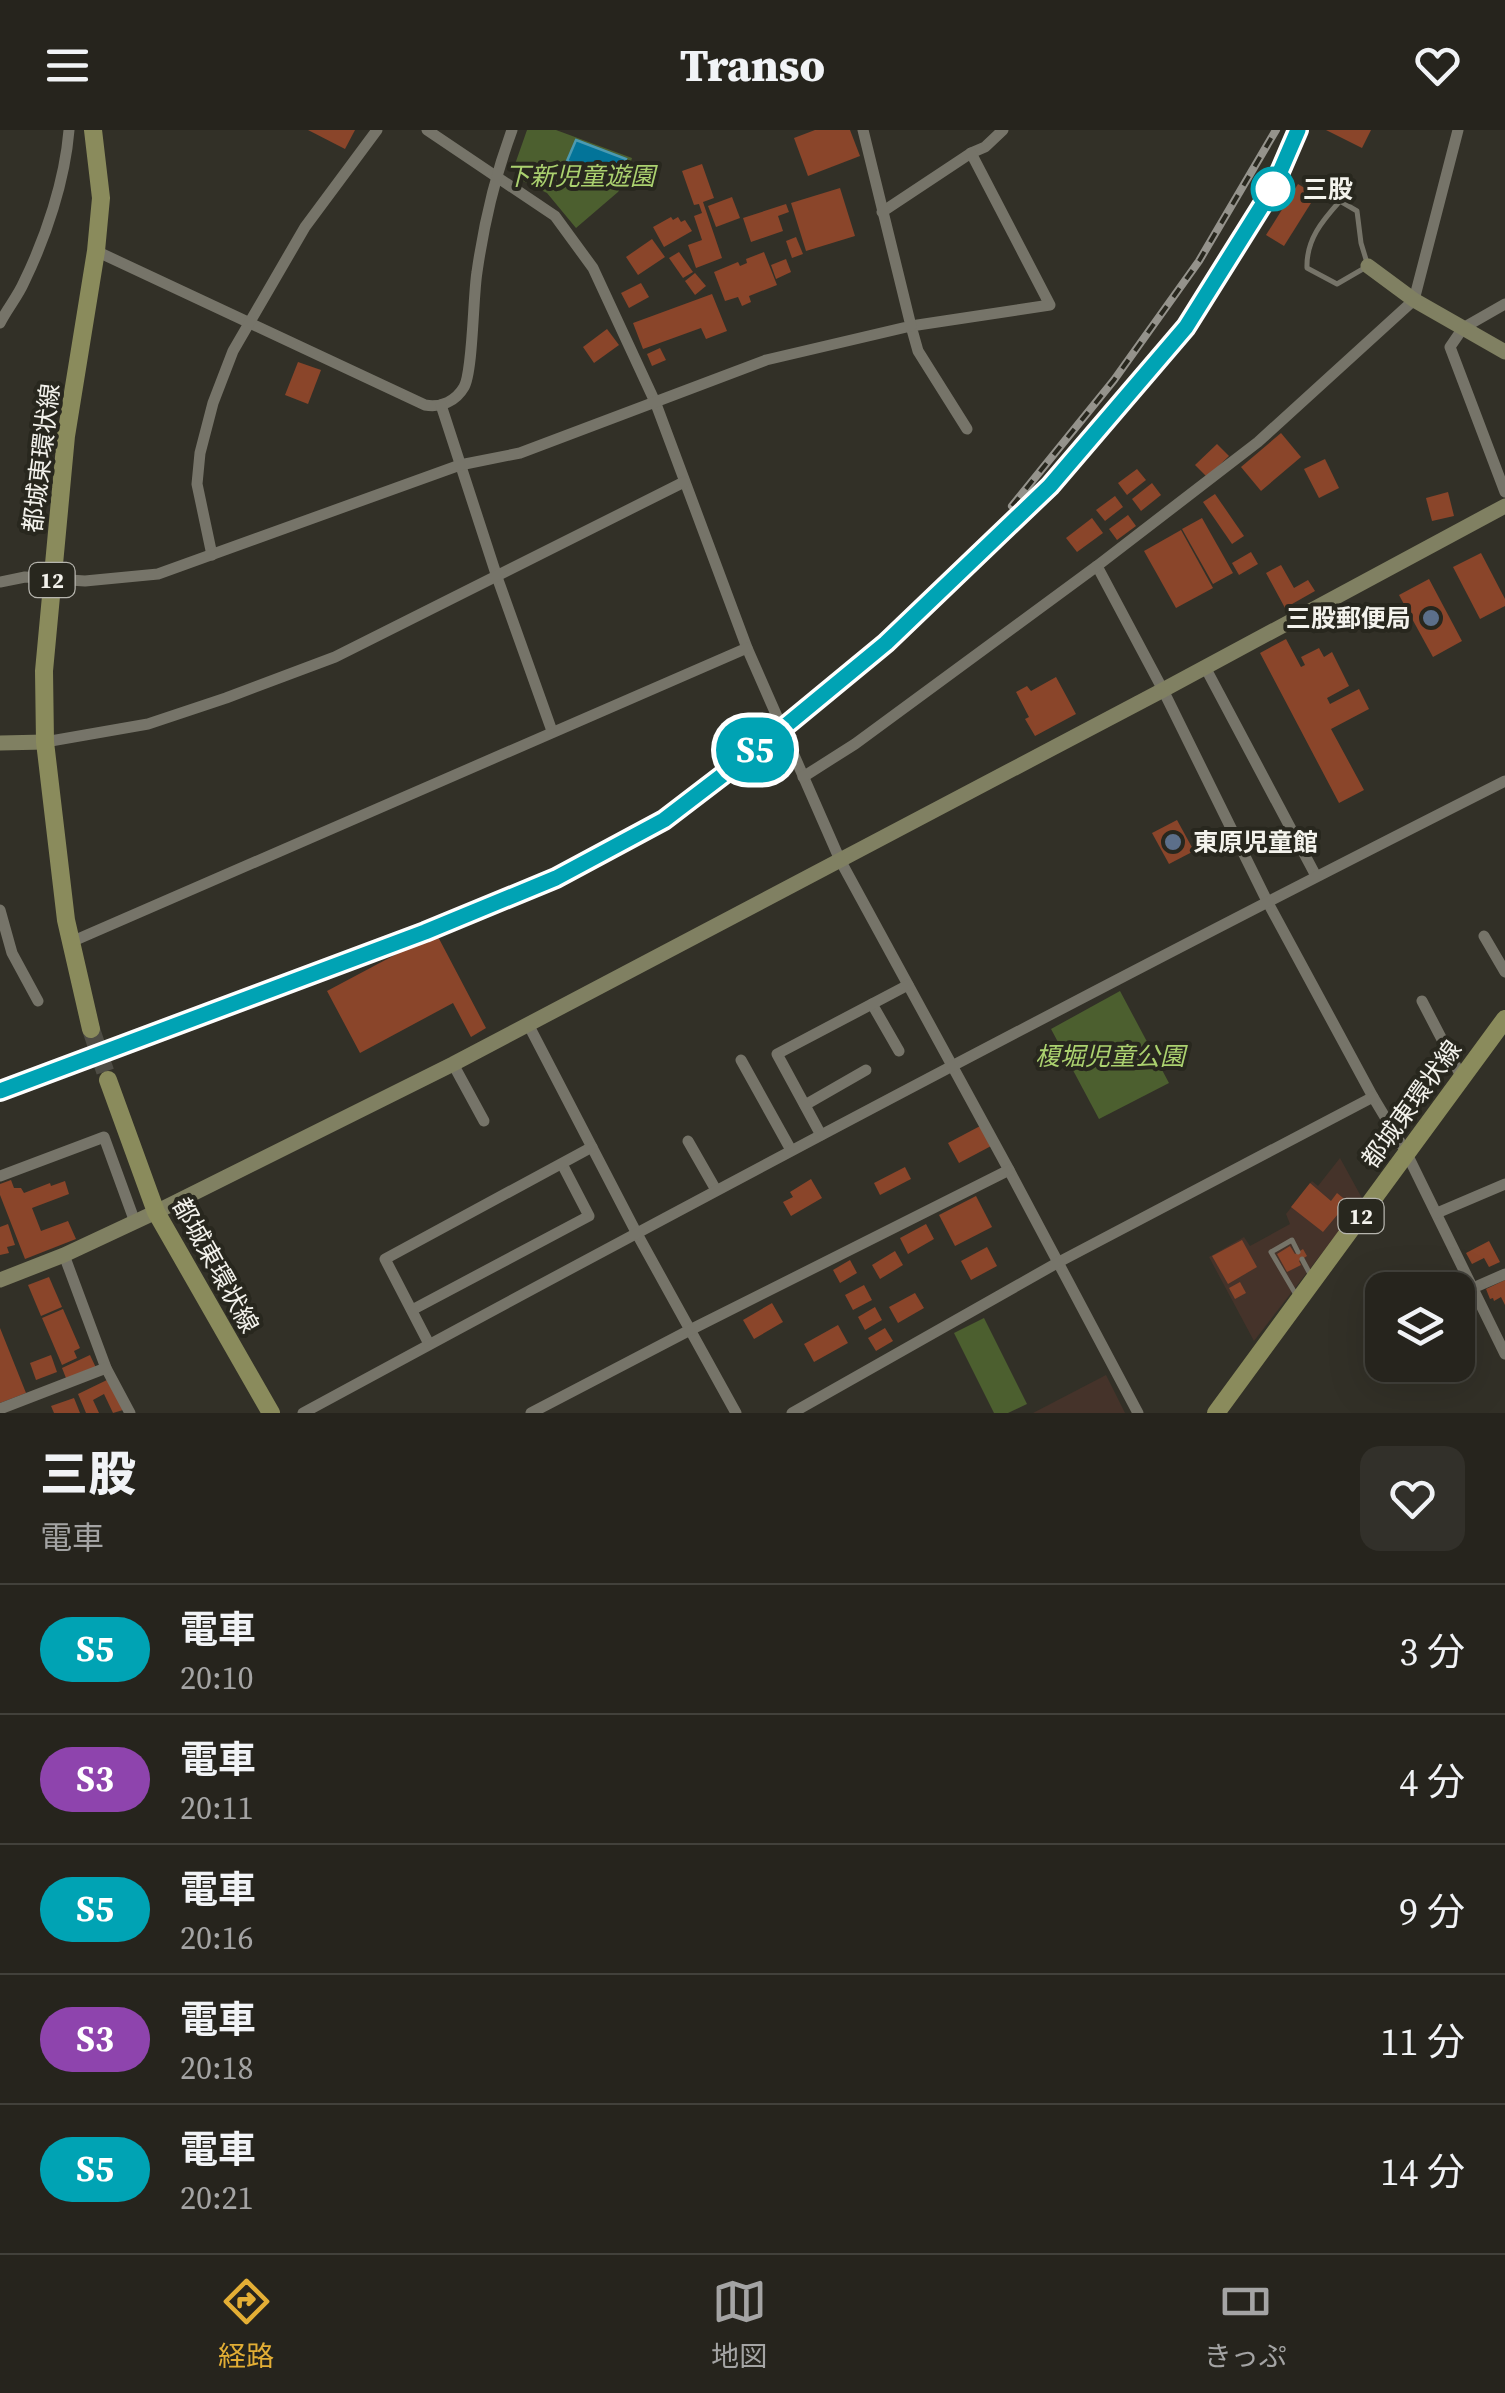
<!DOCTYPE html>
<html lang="ja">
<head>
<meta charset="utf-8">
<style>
  :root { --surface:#26241d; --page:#32302a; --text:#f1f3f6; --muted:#a4a4a4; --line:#42413b; --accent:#e3ae35 }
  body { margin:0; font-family:"Source Serif 4","Noto Sans JP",serif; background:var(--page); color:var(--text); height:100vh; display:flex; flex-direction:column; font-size:38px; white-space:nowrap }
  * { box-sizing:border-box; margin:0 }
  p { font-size:32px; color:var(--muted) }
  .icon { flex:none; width:55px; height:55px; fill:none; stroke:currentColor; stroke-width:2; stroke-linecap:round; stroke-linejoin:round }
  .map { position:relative; height:1283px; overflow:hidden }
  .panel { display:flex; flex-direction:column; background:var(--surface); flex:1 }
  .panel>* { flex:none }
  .badge { padding:0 20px; border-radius:32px; font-size:35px; line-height:65px }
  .tools { position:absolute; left:1365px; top:1142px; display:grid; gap:20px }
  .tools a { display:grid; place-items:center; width:110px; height:110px; border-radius:20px; background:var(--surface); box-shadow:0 10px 40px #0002,0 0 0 2px var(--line); font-size:50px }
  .map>.badge { position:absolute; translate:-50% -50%; box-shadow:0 0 0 5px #fff }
  .round { display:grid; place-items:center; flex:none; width:105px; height:105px; border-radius:20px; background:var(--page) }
  .overview { display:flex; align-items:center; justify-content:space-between; height:170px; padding:0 40px }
  h1 { font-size:48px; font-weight:800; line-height:75px }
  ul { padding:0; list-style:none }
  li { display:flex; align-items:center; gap:30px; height:130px; padding:0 40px; border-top:2px solid var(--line) }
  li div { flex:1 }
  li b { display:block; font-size:38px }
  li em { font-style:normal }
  li .badge { min-width:110px; font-weight:700; text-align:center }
  header { display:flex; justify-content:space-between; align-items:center; height:130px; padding:0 40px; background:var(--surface); font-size:45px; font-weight:800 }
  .dock { display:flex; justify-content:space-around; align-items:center; height:140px; border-top:2px solid var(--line); background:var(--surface); font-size:28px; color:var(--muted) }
  .dock a { display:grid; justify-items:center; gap:5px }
  .dock .on { color:var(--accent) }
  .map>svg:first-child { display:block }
  .commercial { fill:#45332a }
  .green { fill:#4c5f2f }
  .water { fill:#037499; stroke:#4b9ab2; stroke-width:2.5 }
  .building { fill:#8a452a }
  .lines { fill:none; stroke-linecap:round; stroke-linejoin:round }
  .primary-tunnel { stroke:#4f4d45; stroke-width:18; stroke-dasharray:18 9; stroke-linecap:butt }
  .lane { stroke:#767469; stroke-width:5 }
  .street { stroke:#767469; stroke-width:11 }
  .secondary { stroke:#808062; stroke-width:15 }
  .primary { stroke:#8a8b5c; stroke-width:18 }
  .rail-casing { stroke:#95938c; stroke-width:8 }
  .rail { stroke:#28271e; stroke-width:4; stroke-dasharray:11; stroke-linecap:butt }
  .line-casing { stroke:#fff; stroke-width:22 }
  .line { stroke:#00a3b4; stroke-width:15 }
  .stop-dot { fill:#fff; stroke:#00a3b4; stroke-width:5 }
  .service-dot { fill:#5c6f8a; stroke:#28271e; stroke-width:4 }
  .labels { text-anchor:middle; stroke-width:8; stroke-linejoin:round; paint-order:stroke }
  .shield { fill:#28271e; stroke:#b6b5ae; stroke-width:2.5 }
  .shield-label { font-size:22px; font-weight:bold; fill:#f3f2ec }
  .park-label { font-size:25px; font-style:italic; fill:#abd16f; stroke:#28271e }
  .stop-label { font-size:25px; font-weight:bold; fill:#f3f2ec; stroke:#28271e; text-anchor:start }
  .street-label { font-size:25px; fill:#f3f2ec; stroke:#28271e }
  .poi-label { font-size:25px; font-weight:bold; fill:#f3f2ec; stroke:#28271e; text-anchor:end }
</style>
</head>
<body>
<header><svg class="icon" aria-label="menu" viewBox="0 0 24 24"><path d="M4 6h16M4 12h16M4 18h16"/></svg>Transo<svg class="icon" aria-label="heart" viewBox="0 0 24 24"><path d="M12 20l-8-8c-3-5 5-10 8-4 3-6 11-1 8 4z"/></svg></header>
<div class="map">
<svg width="1505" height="1283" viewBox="0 0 1505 1283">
  <rect width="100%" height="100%" fill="#323027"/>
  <g class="commercial">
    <polygon points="1340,1028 1363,1070 1254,1211 1209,1127 1244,1107 1250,1116 1290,1094 1286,1084 1312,1051 1318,1056"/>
    <polygon points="1106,1245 1125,1283 1033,1283"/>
  </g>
  <g class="green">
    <polygon points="527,0 556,0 632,28 625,52 618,62 576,98 547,63 517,48 514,37"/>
    <polygon points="1120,861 1169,953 1099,989 1051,899"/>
    <polygon points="984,1188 1027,1274 1008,1283 994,1283 954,1203"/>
  </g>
  <polygon class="water" points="576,10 626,29 618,50 567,31"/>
  <g class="building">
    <polygon points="308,0 355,0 345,19"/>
    <polygon points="815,0 850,0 860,26 808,46 794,8"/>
    <polygon points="1326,0 1371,0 1362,18"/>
    <polygon points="702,34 714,68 703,72 722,128 696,138 688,115 702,110 694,86 702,83 699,74 694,75 682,41"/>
    <polygon points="1298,54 1316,65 1284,116 1266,105"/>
    <polygon points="840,58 855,106 806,121 791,73"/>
    <polygon points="732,67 740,88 716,97 708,76"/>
    <polygon points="786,74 789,82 778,86 783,101 751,112 743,88"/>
    <polygon points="671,87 673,90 678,87 681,92 685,90 692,101 664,117 653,97"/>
    <polygon points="796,107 803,124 792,128 786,111"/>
    <polygon points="652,109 665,127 638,145 626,127"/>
    <polygon points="679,122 693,142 683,148 669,128"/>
    <polygon points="764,122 777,155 749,166 751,172 742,176 738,167 725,171 714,142 738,132 740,136 747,133 746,129"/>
    <polygon points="786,129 791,142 776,149 771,135"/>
    <polygon points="695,143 706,156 695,165 685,151"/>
    <polygon points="641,153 649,167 629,178 621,163"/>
    <polygon points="712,164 727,201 706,209 701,198 643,219 633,193"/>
    <polygon points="607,199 619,215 594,233 583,217"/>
    <polygon points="660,218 666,230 652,236 647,224"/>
    <polygon points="298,232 321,240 308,274 285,265"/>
    <polygon points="1281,303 1301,327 1261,361 1241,337"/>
    <polygon points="1217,314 1229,326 1207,347 1195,335"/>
    <polygon points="1325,329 1339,358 1319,368 1304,339"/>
    <polygon points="1137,339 1146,350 1127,365 1118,353"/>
    <polygon points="1152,353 1161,365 1141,381 1132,369"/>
    <polygon points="1448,362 1454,386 1432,391 1426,368"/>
    <polygon points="1215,364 1244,406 1232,414 1203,372"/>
    <polygon points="1115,366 1123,377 1105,391 1096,380"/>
    <polygon points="1128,385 1136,396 1117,410 1109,399"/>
    <polygon points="1092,388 1103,403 1077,422 1066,408"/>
    <polygon points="1202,388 1233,443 1213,454 1182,399"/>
    <polygon points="1181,400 1213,458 1176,478 1144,421"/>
    <polygon points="1251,422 1258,434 1239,445 1232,433"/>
    <polygon points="1481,423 1505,469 1505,476 1480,489 1453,437"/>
    <polygon points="1281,435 1294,458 1308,450 1315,461 1285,478 1266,443"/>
    <polygon points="1429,449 1462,511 1433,527 1399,465"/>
    <polygon points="1286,509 1301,537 1305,535 1301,527 1319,518 1324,527 1332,522 1349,556 1327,568 1330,574 1359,559 1369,579 1331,599 1364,660 1339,673 1260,523"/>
    <polygon points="1056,547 1076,584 1035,606 1025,589 1029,587 1016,562 1027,556 1031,561"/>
    <polygon points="1177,690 1194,721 1169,734 1152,703"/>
    <polygon points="436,803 486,898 471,907 453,873 360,923 327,861"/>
    <polygon points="982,995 993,1015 959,1033 948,1013"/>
    <polygon points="905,1037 911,1049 880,1065 874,1053"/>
    <polygon points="811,1049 822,1068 791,1086 783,1072 793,1067 790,1062"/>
    <polygon points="11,1050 14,1058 21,1058 24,1063 50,1053 51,1056 65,1051 69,1064 32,1078 41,1101 68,1091 76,1109 25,1129 0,1065 0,1054"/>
    <polygon points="1310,1053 1331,1071 1337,1063 1348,1072 1323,1102 1291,1077"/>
    <polygon points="976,1066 992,1097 955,1116 939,1085"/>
    <polygon points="8,1094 15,1115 7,1117 9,1123 0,1125 0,1097"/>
    <polygon points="926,1094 934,1109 908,1124 900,1108"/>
    <polygon points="1242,1110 1257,1137 1228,1154 1212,1126"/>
    <polygon points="1489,1111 1500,1132 1489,1137 1484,1128 1472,1134 1466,1123"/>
    <polygon points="1290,1116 1295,1124 1303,1119 1307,1126 1299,1131 1301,1135 1287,1142 1277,1124"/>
    <polygon points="987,1117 997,1136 971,1150 961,1131"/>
    <polygon points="895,1121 903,1135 880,1149 872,1135"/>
    <polygon points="850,1130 857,1143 840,1153 833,1140"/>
    <polygon points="49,1147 62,1177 41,1186 28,1155"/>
    <polygon points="1505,1150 1505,1175 1501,1167 1494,1171 1493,1168 1490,1169 1486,1159"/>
    <polygon points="1240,1152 1246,1163 1235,1169 1229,1158"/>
    <polygon points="864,1155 872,1170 853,1180 845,1165"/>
    <polygon points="915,1163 924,1178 898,1193 889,1177"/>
    <polygon points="772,1173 783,1192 754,1209 743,1190"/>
    <polygon points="875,1177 882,1190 865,1200 858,1187"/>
    <polygon points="63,1179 80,1218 74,1221 77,1228 62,1235 42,1188"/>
    <polygon points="838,1195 848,1213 814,1232 804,1214"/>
    <polygon points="0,1198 26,1263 0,1273"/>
    <polygon points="885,1198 893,1211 876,1221 868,1208"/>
    <polygon points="51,1225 57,1242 36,1250 30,1233"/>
    <polygon points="90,1225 97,1240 68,1253 62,1238"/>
    <polygon points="109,1249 123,1280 113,1283 104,1264 93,1270 99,1283 86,1283 78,1264"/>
    <polygon points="74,1268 80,1283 54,1283 51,1276"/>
  </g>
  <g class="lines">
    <polyline class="primary-tunnel" points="91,899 108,950"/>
    <g class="lane">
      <path d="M1340,71l17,10 4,32 7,23 -31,18 -30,-16c-1,-28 15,-47 33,-67z"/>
      <polyline points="1302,1129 1310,1144"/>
      <polyline points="1295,1163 1271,1122 1292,1110 1298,1122"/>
    </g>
    <g class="street">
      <polyline points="427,0 555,86 593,138 656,274 747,518 840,730 1009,1040 1138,1283"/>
      <polyline points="882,82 971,23 985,17 1003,0"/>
      <path d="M96,121l329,154c16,3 31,-4 39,-18 9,-15 9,-92 13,-115 7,-49 18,-96 35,-142"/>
      <polyline points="1505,174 1463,198 1450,217 1505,362"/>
      <path d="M0,193c7,-14 18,-27 24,-41 22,-45 41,-102 45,-152"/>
      <polyline points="441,275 497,447 552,601"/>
      <polyline points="967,299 918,221 911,196 1050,175 971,23"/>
      <polyline points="212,425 197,354 200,323 213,273 233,221 305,97 377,0"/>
      <polyline points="1097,436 1163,560 1267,771 1373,967 1406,1022 1505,1224"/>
      <polyline points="0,452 25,447 85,451 158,444 460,335 520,323 766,230 911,196 863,0"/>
      <polyline points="1205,537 1316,746"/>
      <polyline points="45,612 148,594 226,568 335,527 684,352"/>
      <polyline points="803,647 855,614 1097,436 1258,312 1414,170 1458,0"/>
      <polyline points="0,780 12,823 38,871"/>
      <polyline points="1484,806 1505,842"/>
      <polyline points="71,812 747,518"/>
      <polyline points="1422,871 1462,948"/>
      <polyline points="872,874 899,921"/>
      <polyline points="528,894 636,1102 736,1283"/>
      <polyline points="741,930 791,1020"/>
      <polyline points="453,934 484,991"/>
      <polyline points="805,975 866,940"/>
      <polyline points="821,1005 777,924 908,855"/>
      <polyline points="688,1011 716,1060"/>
      <polyline points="0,1046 104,1007 135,1092"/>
      <polyline points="1437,1083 1505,1054"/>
      <polyline points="64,1125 106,1238 130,1283"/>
      <polyline points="1473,1158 1505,1144"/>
      <polyline points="412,1180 589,1086 562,1034"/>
      <polyline points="429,1214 385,1129 592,1017"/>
      <polyline points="0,1279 106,1238"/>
      <path d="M303,1283c398,-216 798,-428 1202,-632"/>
      <polyline points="531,1283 690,1200 1009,1040"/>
      <polyline points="792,1283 1057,1133 1373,967"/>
    </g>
    <g class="secondary">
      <polyline points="1368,136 1414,170 1505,222"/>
      <polyline points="0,613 45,612"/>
      <polyline points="0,1150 64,1125 156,1082 453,934 1163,560 1505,376"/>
    </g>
    <g class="primary">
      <polyline points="91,899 66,790 45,612 44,541 66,306 96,121 101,68 93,0"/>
      <polyline points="108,950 156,1082 271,1283"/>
      <path d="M1216,1283c97,-131 192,-263 289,-394"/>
    </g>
    <g class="rail-casing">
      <g id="rail">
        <polyline points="1012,376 1114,250 1199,131 1276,0"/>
        <polyline points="0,961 425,802 555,748 663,690 766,612 886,513 1051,356 1185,197 1273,59 1298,0"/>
      </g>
    </g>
    <use href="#rail" class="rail"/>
  </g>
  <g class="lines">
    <g class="line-casing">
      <polyline id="line" points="0,961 425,802 556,748 664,690 766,612 886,513 1050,356 1186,197 1273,58 1298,0"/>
    </g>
    <use href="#line" class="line"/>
  </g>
  <circle class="stop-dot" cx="1273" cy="59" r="20"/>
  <g class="service-dot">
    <circle cx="1431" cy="488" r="10"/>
    <circle cx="1173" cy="712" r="10"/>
  </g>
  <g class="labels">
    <g class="shield">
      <rect x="29.5" y="433" width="45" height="34" rx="8"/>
      <rect x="1338.5" y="1069" width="45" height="34" rx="8"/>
    </g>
    <g class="shield-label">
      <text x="52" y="458">12</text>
      <text x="1361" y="1094">12</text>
    </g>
    <g class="park-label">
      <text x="580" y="55">下新児童遊園</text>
      <text x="1110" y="935">榎堀児童公園</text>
    </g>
    <g class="stop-label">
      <text x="1303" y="68">三股</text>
    </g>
    <g class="street-label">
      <text transform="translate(41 328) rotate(-83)" y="9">都城東環状線</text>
      <text transform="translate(1411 974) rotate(-54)" y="9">都城東環状線</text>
      <text transform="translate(216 1135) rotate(61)" y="9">都城東環状線</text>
    </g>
    <g class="poi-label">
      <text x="1411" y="497">三股郵便局</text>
      <text x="1193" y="721" text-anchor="start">東原児童館</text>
    </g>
  </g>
</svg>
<div class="tools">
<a><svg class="icon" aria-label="layers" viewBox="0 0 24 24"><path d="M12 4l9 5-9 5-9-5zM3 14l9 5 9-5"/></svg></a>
</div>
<b class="badge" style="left:755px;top:620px;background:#00a3b4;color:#fff">S5</b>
</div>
<section class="panel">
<div class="overview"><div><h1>三股</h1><p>電車</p></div><a class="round"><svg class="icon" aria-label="heart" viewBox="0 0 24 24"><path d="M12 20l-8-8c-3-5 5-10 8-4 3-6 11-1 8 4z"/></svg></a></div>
<ul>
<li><span class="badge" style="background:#00a3b4;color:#fff">S5</span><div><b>電車</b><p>20:10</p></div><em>3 分</em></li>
<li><span class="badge" style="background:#8e44ad;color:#fff">S3</span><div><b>電車</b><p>20:11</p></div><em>4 分</em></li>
<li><span class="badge" style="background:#00a3b4;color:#fff">S5</span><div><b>電車</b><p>20:16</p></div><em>9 分</em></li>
<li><span class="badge" style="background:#8e44ad;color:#fff">S3</span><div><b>電車</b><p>20:18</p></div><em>11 分</em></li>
<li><span class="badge" style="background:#00a3b4;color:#fff">S5</span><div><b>電車</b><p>20:21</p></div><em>14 分</em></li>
</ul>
</section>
<nav class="dock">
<a class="on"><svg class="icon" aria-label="directions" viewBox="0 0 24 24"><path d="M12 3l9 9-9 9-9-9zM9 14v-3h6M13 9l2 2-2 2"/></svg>経路</a>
<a><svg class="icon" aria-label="map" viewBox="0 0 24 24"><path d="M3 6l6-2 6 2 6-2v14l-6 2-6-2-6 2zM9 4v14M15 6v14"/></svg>地図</a>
<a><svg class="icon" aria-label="tickets" viewBox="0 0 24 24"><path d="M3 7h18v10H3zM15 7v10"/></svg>きっぷ</a>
</nav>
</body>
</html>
